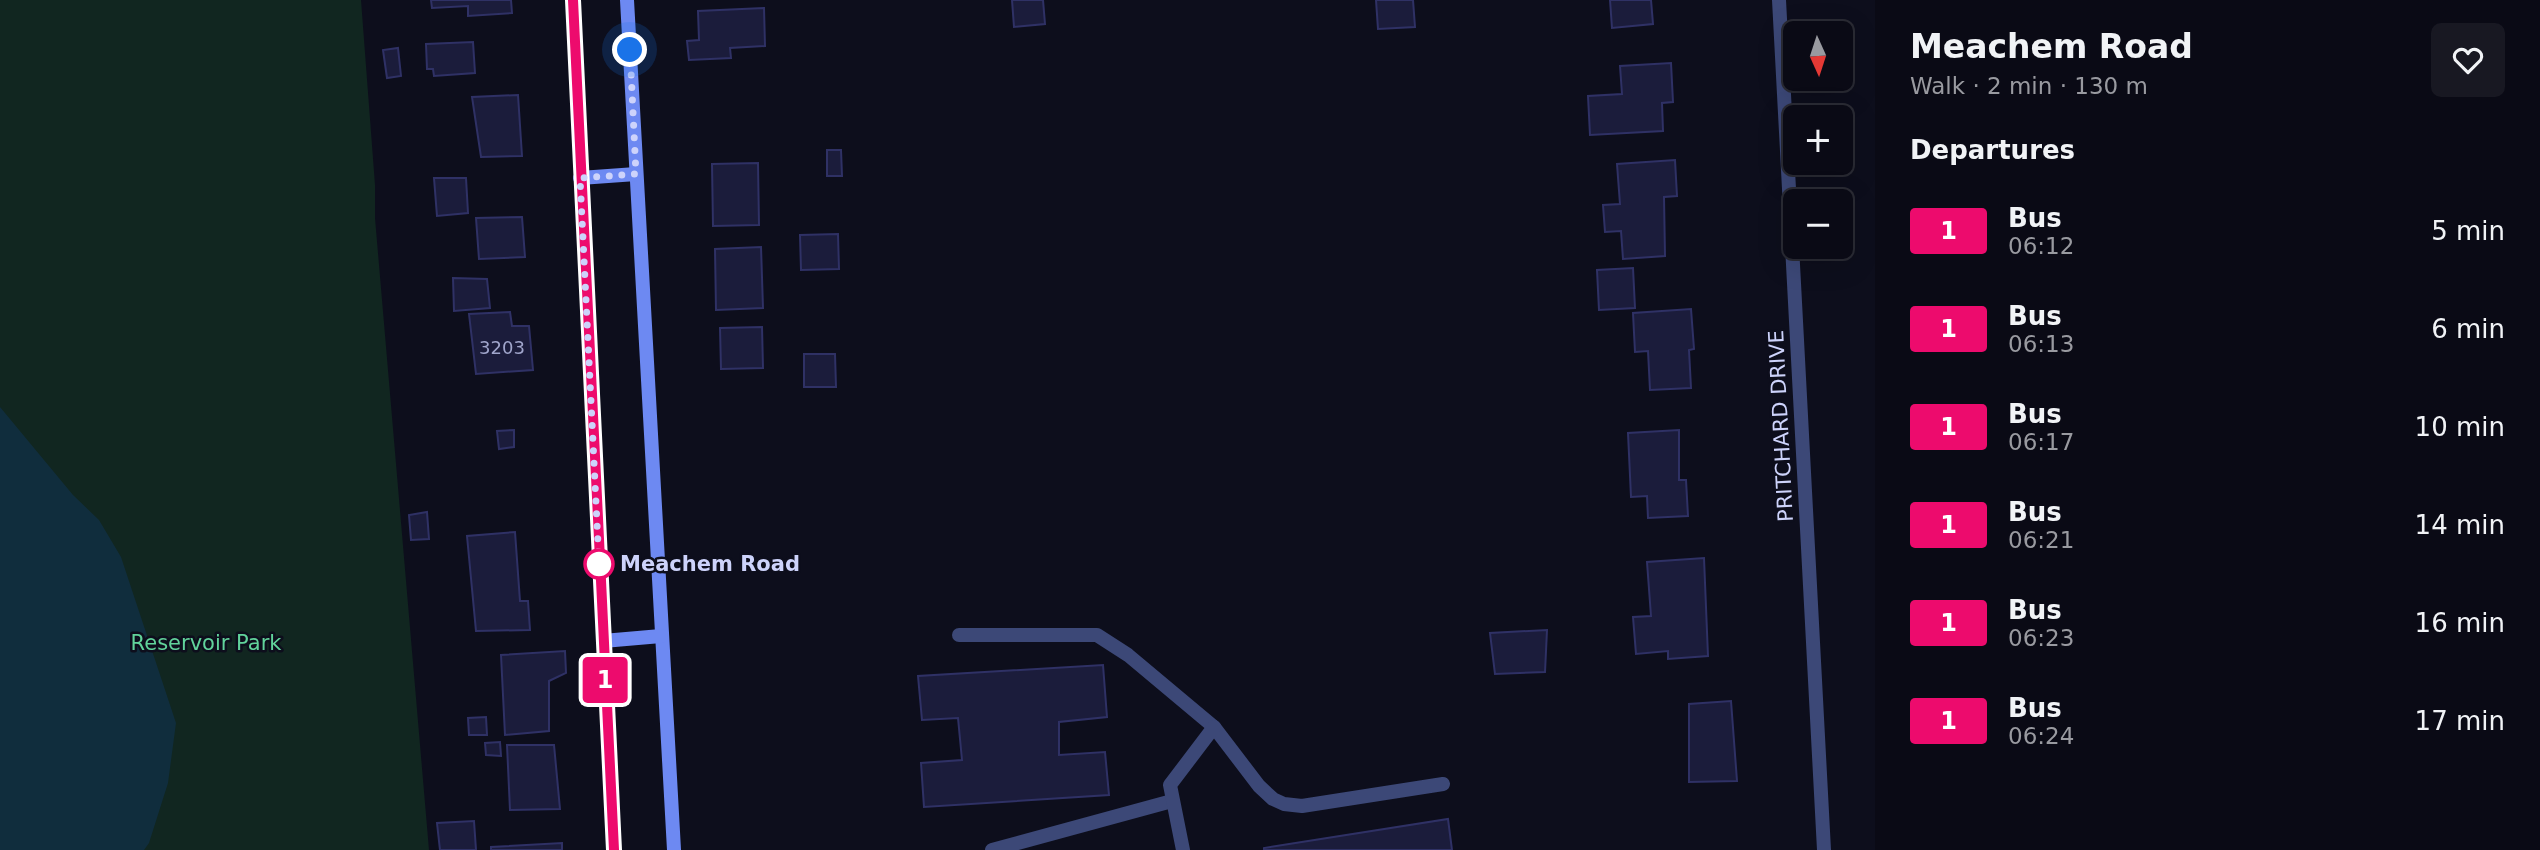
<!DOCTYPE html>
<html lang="en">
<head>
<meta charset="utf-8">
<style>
  :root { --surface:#0a0a15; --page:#181822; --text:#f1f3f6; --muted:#999aa0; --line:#2a2b34 }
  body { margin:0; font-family:"DejaVu Sans",sans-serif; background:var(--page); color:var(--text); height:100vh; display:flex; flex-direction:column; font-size:26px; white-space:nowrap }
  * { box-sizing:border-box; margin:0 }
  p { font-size:23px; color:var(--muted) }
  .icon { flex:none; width:38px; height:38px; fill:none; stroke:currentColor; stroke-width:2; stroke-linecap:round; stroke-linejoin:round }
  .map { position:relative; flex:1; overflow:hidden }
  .drawer { display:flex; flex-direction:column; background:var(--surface); width:665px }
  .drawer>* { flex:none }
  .badge { padding:0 14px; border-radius:5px; font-size:24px; line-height:46px }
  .needle { width:46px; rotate:177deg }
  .fabs { position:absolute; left:1783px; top:21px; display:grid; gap:14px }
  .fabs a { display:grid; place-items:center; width:70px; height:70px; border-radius:10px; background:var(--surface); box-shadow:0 7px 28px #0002,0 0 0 2px var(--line); font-size:35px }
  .you { position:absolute; width:35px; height:35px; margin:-18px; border:5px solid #fff; border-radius:50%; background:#1a73e8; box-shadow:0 0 0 10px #1a73e833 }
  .map>.badge { position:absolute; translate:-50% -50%; box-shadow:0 0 0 4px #fff }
  h2 { padding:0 35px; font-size:26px; line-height:63px }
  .round { display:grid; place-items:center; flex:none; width:74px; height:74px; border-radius:10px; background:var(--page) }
  .headline { display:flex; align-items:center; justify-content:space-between; height:119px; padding:0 35px }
  h1 { font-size:33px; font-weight:600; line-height:52px }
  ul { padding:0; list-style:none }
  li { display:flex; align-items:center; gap:21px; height:98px; padding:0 35px }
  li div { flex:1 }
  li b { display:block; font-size:26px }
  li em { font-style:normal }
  li .badge { min-width:77px; font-weight:700; text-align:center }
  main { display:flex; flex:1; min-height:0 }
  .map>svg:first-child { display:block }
  .green { fill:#112620 }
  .water { fill:#102d3d }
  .building { fill:#1b1c3b; stroke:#2f3165; stroke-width:2 }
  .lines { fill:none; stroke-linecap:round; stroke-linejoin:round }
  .lane { stroke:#3c4877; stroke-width:14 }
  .street { stroke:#3c4877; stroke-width:14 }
  .secondary { stroke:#6d89f2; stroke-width:14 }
  .line-casing { stroke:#fff; stroke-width:16 }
  .line { stroke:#ed0b6d; stroke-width:10 }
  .walk { stroke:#cdd3fb; stroke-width:7; stroke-dasharray:0 12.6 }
  .stop-dot { fill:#fff; stroke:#ed0b6d; stroke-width:3.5 }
  .labels { text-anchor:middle; stroke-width:5; stroke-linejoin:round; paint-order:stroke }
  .number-label { font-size:18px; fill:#a0a5cb }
  .street-label { font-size:21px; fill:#cdd3fb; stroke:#0d0e1c }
  .stop-label { font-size:21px; font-weight:bold; fill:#cdd3fb; stroke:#0d0e1c; text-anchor:start }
  .park-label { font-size:21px; fill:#61d39b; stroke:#0d0e1c }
</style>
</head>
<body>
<main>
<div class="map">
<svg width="1875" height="850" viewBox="0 0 1875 850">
  <rect width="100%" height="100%" fill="#0d0e1c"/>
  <polygon class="green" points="0,0 361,0 375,185 375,218 429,850 0,850"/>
  <polygon class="water" points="0,407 73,495 99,520 121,557 176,723 168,783 149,843 144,850 0,850"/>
  <g class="building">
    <polygon points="431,0 511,0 512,13 468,16 468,6 432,8"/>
    <polygon points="1012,0 1043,0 1045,24 1014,27"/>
    <polygon points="1376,0 1413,0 1415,27 1378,29"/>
    <polygon points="1610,0 1651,0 1653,24 1612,28"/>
    <polygon points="764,8 765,46 730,48 731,58 689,60 687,41 699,40 698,11"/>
    <polygon points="473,42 475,73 434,76 433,69 427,69 426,44"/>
    <polygon points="398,48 401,76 387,78 383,50"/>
    <polygon points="1671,63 1673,102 1662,103 1663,131 1590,135 1588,96 1622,94 1620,66"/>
    <polygon points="518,95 522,156 481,157 472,97"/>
    <polygon points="827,150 841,150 842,176 827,176"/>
    <polygon points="1675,160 1677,196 1664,197 1665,256 1623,259 1621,231 1605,232 1603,205 1620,204 1617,164"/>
    <polygon points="758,163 759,225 713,226 712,164"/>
    <polygon points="434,178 466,178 468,213 437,216"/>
    <polygon points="522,217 525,257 479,259 476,218"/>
    <polygon points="838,234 839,269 801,270 800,235"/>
    <polygon points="761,247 763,308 716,310 715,249"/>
    <polygon points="1633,268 1635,308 1599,310 1597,270"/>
    <polygon points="453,278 487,279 490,308 454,311"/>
    <polygon points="1691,309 1694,349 1689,350 1691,388 1650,390 1648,351 1635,352 1633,313"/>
    <polygon points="510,312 512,326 529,326 533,370 476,374 469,314"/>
    <polygon points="762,327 763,368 721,369 720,328"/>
    <polygon points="804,354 835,354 836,387 804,387"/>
    <polygon points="514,430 514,447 499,449 497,431"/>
    <polygon points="1679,430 1679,480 1686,480 1688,516 1648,518 1647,496 1631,497 1628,433"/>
    <polygon points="427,512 429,539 411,540 409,515"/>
    <polygon points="515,532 520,601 528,601 530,630 476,631 467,536"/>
    <polygon points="1704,558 1708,656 1668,659 1668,651 1636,654 1633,617 1651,616 1647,562"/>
    <polygon points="1547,630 1545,672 1495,674 1490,633"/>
    <polygon points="565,651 566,673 549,681 549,731 505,735 501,655"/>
    <polygon points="1103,665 1107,717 1059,722 1059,755 1105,752 1109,795 924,807 921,763 962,760 958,718 922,720 918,676"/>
    <polygon points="1731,701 1737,781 1689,782 1689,704"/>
    <polygon points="486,717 487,735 469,735 468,718"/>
    <polygon points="500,742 501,756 486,755 485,743"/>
    <polygon points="507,745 554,745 560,809 510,810"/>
    <polygon points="1448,819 1452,850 1264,850 1264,848"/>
    <polygon points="474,821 476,850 440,850 437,823"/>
    <polygon points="562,843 562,850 491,850 491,847"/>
  </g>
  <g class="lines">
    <g class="lane">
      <polyline points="959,635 1097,635 1128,655 1214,727 1259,786 1273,799 1284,804 1302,806 1443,784"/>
      <polyline points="992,850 1172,801"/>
    </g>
    <g class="street">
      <polyline points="1779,0 1824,850"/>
      <polyline points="1183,850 1170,785 1214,727"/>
    </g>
    <g class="secondary">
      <polyline points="573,0 614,850"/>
      <polyline points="627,0 674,850"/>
      <polyline points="580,178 636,174"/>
      <polyline points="603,641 661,636"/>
    </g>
  </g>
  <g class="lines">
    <g class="line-casing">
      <polyline id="line" points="573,0 614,850"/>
    </g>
    <use href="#line" class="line"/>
    <polyline class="walk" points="599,564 580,178 636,174 630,50"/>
  </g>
  <circle class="stop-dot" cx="599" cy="564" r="14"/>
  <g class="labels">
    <g class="number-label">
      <text x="502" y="354">3203</text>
    </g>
    <g class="street-label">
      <text transform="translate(1781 426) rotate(-93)" y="7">PRITCHARD DRIVE</text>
    </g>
    <g class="stop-label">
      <text x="620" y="571">Meachem Road</text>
    </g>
    <g class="park-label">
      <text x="206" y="650">Reservoir Park</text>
    </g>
  </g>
</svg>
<div class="fabs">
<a><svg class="needle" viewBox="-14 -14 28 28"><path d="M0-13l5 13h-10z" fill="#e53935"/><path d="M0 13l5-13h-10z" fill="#999aa0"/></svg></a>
<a>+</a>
<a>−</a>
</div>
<div class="you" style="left:630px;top:50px"></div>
<b class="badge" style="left:605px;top:680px;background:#ed0b6d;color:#fff">1</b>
</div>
<section class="drawer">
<div class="headline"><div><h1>Meachem Road</h1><p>Walk · 2 min · 130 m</p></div><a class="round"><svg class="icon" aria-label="heart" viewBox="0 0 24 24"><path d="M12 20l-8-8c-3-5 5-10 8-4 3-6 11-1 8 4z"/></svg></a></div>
<h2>Departures</h2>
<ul>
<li><span class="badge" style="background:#ed0b6d;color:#fff">1</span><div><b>Bus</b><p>06:12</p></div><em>5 min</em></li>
<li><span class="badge" style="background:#ed0b6d;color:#fff">1</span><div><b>Bus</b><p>06:13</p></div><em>6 min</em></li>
<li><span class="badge" style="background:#ed0b6d;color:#fff">1</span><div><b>Bus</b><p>06:17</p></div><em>10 min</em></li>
<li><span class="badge" style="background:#ed0b6d;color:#fff">1</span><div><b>Bus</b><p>06:21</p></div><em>14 min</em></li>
<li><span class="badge" style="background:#ed0b6d;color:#fff">1</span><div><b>Bus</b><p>06:23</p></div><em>16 min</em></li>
<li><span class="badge" style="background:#ed0b6d;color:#fff">1</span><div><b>Bus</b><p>06:24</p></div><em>17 min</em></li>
</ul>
</section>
</main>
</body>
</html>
